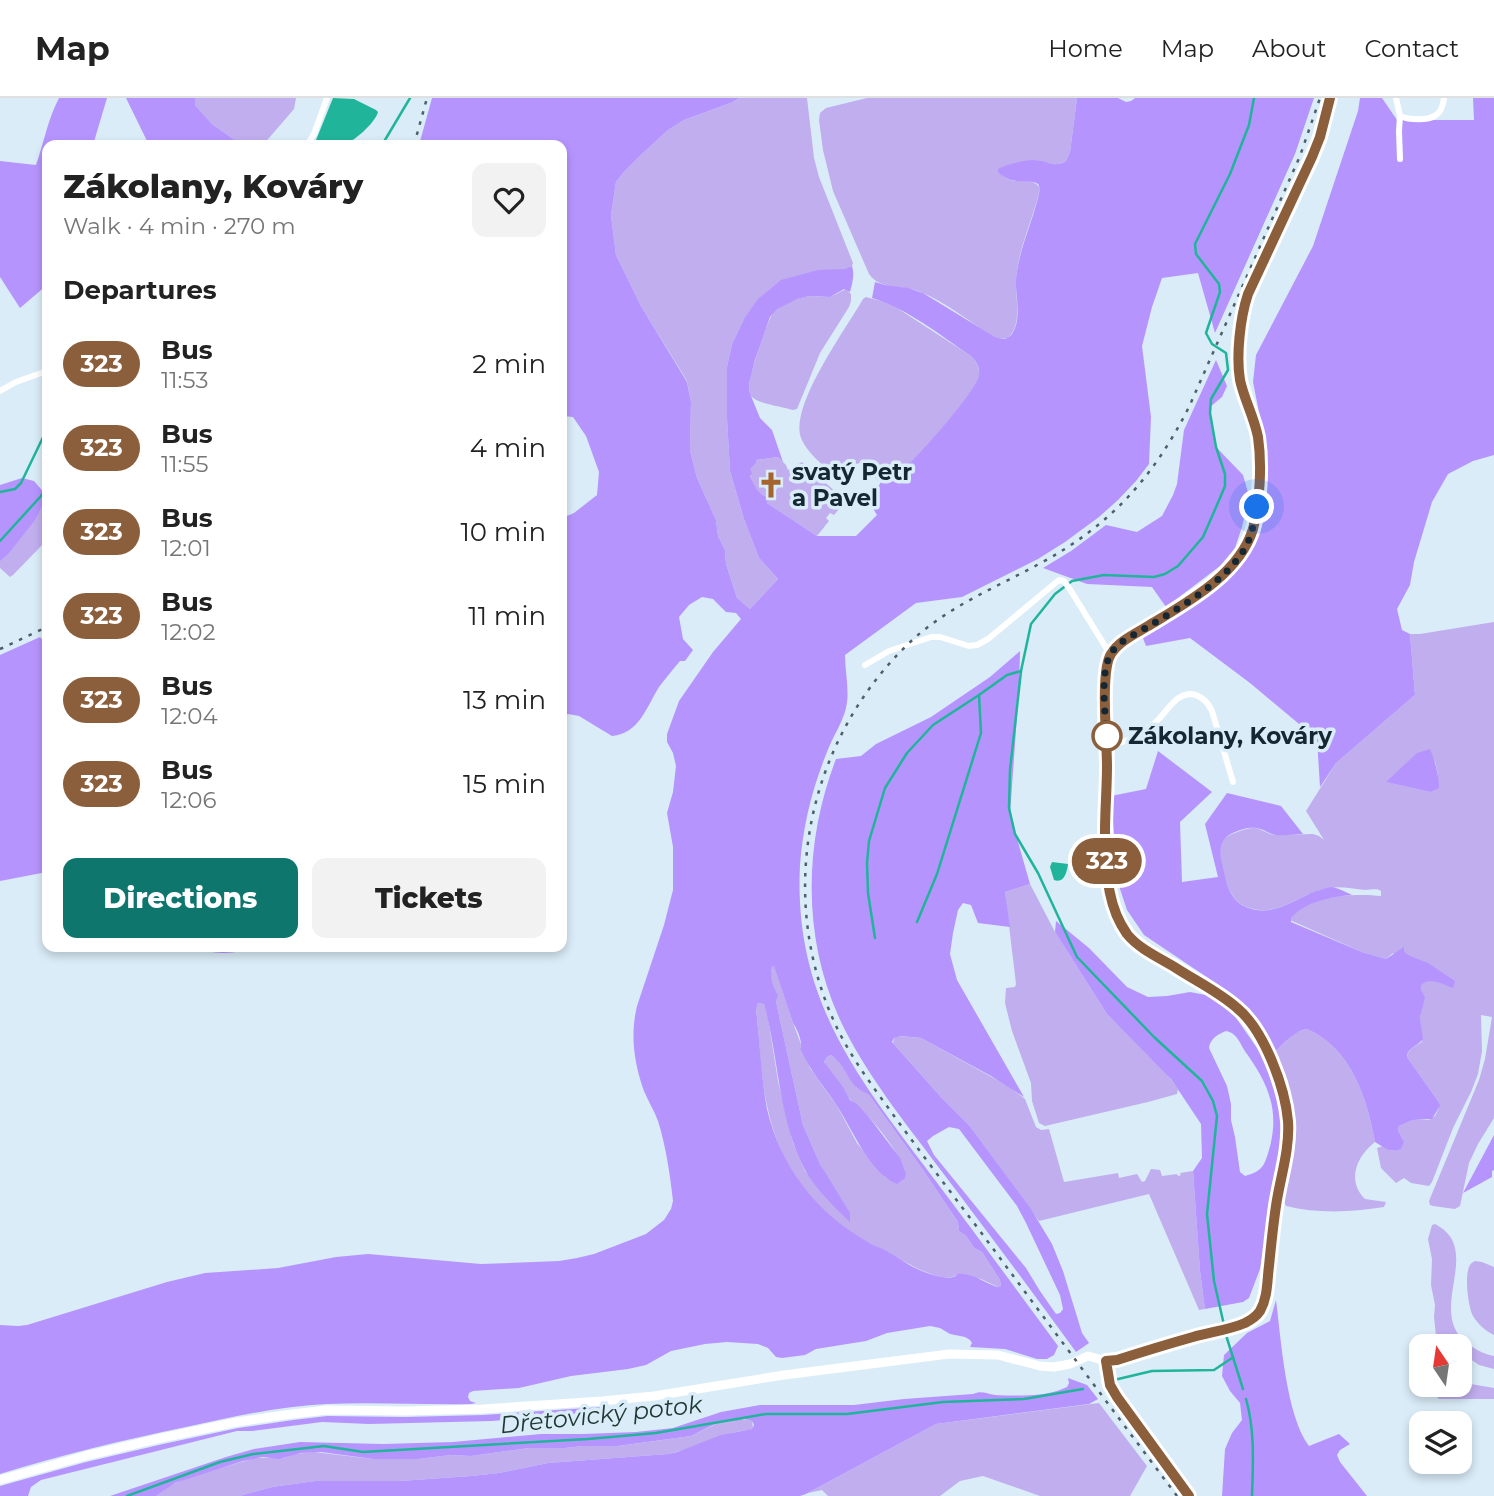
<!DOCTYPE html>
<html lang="en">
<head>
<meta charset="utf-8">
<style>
  :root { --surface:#fff; --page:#f2f2f2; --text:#222; --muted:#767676; --line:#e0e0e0; --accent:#0f766e }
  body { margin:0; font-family:Montserrat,sans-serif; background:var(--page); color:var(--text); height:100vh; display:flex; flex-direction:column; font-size:26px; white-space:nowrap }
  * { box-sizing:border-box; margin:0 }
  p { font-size:23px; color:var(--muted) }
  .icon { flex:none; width:38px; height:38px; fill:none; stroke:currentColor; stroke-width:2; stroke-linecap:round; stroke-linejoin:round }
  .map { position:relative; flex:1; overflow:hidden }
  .panel { position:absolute; left:42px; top:42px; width:525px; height:812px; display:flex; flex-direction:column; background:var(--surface); border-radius:14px; box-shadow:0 4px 10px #0003 }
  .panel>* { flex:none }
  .badge { padding:0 14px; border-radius:23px; font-size:24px; line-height:46px }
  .needle { width:46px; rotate:347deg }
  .buttons { position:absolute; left:1409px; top:1236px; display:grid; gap:14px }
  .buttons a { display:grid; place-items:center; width:63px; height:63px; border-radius:14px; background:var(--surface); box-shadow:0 4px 10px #0003; font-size:35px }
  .you { position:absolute; width:35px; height:35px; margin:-18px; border:5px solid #fff; border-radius:50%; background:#1a73e8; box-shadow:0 0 0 10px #1a73e833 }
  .map>.badge { position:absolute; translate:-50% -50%; box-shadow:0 0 0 4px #fff }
  h2 { padding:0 21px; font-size:26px; line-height:63px }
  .round { display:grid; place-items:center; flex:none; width:74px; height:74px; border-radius:14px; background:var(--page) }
  .headline { display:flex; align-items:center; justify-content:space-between; height:119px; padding:0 21px }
  h1 { font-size:33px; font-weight:800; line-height:52px }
  .action { display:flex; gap:14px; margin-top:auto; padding:14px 21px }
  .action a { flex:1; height:80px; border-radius:14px; background:var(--accent); color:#fff; font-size:28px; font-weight:800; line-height:80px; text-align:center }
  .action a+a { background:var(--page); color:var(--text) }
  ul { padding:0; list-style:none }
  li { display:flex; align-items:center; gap:21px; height:84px; padding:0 21px }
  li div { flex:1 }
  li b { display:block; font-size:26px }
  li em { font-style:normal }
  li .badge { min-width:77px; font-weight:700; text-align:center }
  header { display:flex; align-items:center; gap:42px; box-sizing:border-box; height:98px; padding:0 35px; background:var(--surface); border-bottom:2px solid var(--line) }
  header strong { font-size:33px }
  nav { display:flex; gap:38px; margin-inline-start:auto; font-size:24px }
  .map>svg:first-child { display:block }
  .green { fill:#c1aeee; fill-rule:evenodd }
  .forest { fill:#b694fe; fill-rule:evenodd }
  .water { fill:#20b49b }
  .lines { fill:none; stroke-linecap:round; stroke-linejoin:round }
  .stream { stroke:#20b49b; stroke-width:2.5 }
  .minor { stroke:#fff; stroke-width:6 }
  .tertiary { stroke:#fff; stroke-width:8 }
  .secondary { stroke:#fff; stroke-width:9 }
  .rail { stroke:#4d5f6a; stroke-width:2.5; stroke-dasharray:3.5 7; stroke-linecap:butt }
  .line-casing { stroke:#fff; stroke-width:16 }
  .line { stroke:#8b5e3c; stroke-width:10 }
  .walk { stroke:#152732; stroke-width:7; stroke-dasharray:0 12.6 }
  .stop-dot { fill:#fff; stroke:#8b5e3c; stroke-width:3.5 }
  .labels { text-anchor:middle; stroke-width:7; stroke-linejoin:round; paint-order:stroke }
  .poi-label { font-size:23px; font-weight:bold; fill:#152732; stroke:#daecf8; text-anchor:start }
  .stop-label { font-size:23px; font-weight:bold; fill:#152732; stroke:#daecf8; text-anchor:start }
  .water-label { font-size:24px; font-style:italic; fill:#1c3832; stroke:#daecf8 }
</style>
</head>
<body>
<header>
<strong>Map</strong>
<nav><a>Home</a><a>Map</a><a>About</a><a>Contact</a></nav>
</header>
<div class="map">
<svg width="1494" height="1398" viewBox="0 0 1494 1398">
  <rect width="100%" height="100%" fill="#daecf8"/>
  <g class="green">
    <polygon points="195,0 296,0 294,11 263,47 242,47 212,26 195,7"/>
    <polygon points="739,0 807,0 814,60 819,79 853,165 852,168 849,170 744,221 732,246 727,269 727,321 730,373 744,421 759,460 778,481 750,511 737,500 726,466 725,452 718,438 716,422 697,380 690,352 691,304 687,283 641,208 616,157 611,117 616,84 623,75 643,55 668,32 684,22 733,4"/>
    <path d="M867,0h210l-7,54 -4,9 -10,4 -21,-5 -37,10c14,21 34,2 42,19 -7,31 -22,59 -24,91 -1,19 7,43 -8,58l-10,1c-27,-15 -51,-37 -80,-48 -17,-6 -38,-1 -49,-17l-36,-83 -10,-41 -4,-30 1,-7 6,-5z"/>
    <path d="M846,191l5,5v7l-2,6 -29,46 -23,56 -4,1c-10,-3 -34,-6 -41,-13 -3,-3 -3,-6 -3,-10 0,-10 19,-70 26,-77 7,-7 25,-13 35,-14 5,0 10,1 16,1 7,0 13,-5 20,-8z"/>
    <path d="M866,199l18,5 13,6 74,48c5,5 9,12 8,20 -3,16 -65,86 -80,98 -5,4 -9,6 -15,8l-6,-1 -12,-15 -7,-3 -19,9h-8c-10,-7 -25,-20 -30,-32 -15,-32 45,-112 61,-141z"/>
    <path d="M778,359l8,8 2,5 14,-8 44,39 -12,14 -4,-2 -4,5 3,3 -12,15 -50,-33 2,-5c-13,-5 -18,-15 -20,-29l7,-6v-3zM774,377l8,8 -8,9 -5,1 -9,-11 4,-4 4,4 4,-1 -1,-4z"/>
    <path d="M47,397v45l-34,35 -3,2 -10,-9v-8c7,-6 10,-11 15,-17 15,-18 21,-27 32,-48z"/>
    <path d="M1494,524v496l-16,26 -9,19 -9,43 -5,3 -22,-3 -3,-1 -1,-4 50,-121 6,-21 7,-42 -11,-2 1,36 -4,23 -7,18 -18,36 -21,54 -3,4 -18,-3 -7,-5 -8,5 -15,-15 -4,-20 6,-2 9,5 9,-2 2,-9 -5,-10 1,-4 14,-6h16l6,-4 4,-8 -1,-7 -31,-44c1,-8 8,-11 15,-15l-2,-24 2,-10 -29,-55 -7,6 -24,-7 -72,-32c12,-25 66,-27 91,-24v-5c-6,-3 -9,-1 -16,-1 -12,-1 -24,-4 -37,-2 -28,5 -51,31 -81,19 -9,-3 -14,-10 -18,-18 -4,-9 -10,-32 -9,-42 2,-8 8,-12 15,-14 6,-3 13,-5 20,-5 6,1 10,4 15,6 12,2 31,0 43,0l6,2 5,4 -18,-29 30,-48 79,-68 -5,-61h10zM1435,663l3,14 -8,17 -43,-10 13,-11z"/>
    <polygon points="1030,786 1055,834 1107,916 1164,972 1178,991 1177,996 1148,1004 1045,1028 1039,1025 1032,1003 1031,985 1012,933 1005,905 1006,890 1015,889 1016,886 1005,794"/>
    <path d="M774,867l19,58 17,45 27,38 20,37 29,35 20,-5c-8,-21 -23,-40 -37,-56 -6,-7 -15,-13 -20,-19 -8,-11 -15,-22 -23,-32l-2,-4 3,-5 4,-2 10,7 6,12 10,14 12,7 54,75 35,52 1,9 7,5 8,12 8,4 18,28 1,6 -3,1 -17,-8 -24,-4c-15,9 -46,-10 -59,-17 -10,-6 -20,-10 -29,-15 -13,-6 -25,-16 -36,-24 -34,-27 -56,-67 -65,-109 -8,-33 -8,-68 -12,-102l2,-5 6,1 4,14 10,63 15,62 12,28 31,37 14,13 -30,-57 -17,-39 -23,-105 -4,-19 1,-8c-7,-8 -7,-16 -5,-26z"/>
    <path d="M1307,931c44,19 60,69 68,113 -18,14 -29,38 -10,57l21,3 -2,5c-32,5 -66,7 -98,-1l-3,-6 12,-66 -2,-23 -5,-30 -12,-25v-5l19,-18z"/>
    <polygon points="898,938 921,940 1008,988 1025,1001 1036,1029 1041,1032 1049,1031 1064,1084 1118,1075 1119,1080 1137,1076 1142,1084 1145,1083 1151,1071 1160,1072 1162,1078 1177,1076 1178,1078 1181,1077 1180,1075 1193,1073 1200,1173 1205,1211 1199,1212 1149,1096 1039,1123 969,1027 941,999 893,945 894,940"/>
    <path d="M1435,1126c51,26 -12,88 34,121 8,5 15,9 25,11v13l-15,-4 -16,-11h-3v-8h-23l-3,-29 1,-12 -4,-20 1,-26 -4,-20 4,-14z"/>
    <path d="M1475,1163l7,1 12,5v68c-9,-4 -16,-11 -21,-19 -5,-9 -9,-42 -3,-51 1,-2 3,-3 5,-4z"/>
    <polygon points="1460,1270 1463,1283 1465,1285 1494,1290 1494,1301 1439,1301 1437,1299 1435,1286 1460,1286"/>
    <polygon points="1099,1305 1147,1368 1130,1398 1040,1398 983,1378 960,1383 940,1398 828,1398 822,1392 808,1395 936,1326"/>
    <path d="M742,1321l10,2 1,7 -3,2c-29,2 -54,18 -82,24l-120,9 -49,10 -28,3 -71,5h-85l-43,6 -33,9h-83l15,-11 22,-9 62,-18h28l12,-4 19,-2 59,7h45l33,-4 20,1 58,-8h36l18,-2h36l72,-10 27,-13 11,-3 8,1z"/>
  </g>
  <g class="forest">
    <path d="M59,0h48l-14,47h-46v140l-27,23 -20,-31v-116l36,4c8,-23 12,-46 23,-67z"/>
    <polygon points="126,0 195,0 195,7 212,26 242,47 149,47"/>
    <path d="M432,0h307l-6,4 -49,18 -16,10 -25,23 -20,20 -7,9 -5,33 5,40 25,51 46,76 4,20 -1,48 7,28 19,42 2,16 7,14 1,14 11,34 13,11 28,-30 -19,-21 -15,-39 -14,-48 -3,-52v-52l5,-23 12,-25 14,-20 23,-19 37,-10 27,-1 7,-3c3,9 0,18 -2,26l-6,-3 -14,8 -21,-1 -12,3 -20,10 -7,8 -15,43 -6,24v7l11,27 12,12 11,32 -5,-5 -22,3v3l-6,6 2,4 -2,3c5,11 8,18 19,22l-2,5 50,33h39l21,-21 -8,-13 12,-20c6,-1 10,-3 15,-6 15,-11 81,-85 83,-101 1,-8 -3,-14 -8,-19 -31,-21 -63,-47 -99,-58l3,-16 10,3 23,3 15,5 72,44c7,3 14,3 18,-5 9,-15 2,-37 3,-53 3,-32 18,-59 24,-90 -1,-1 -1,-4 -2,-5 -7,-6 -25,3 -40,-12v-3c9,-5 23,-8 34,-9 14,-1 20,9 34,1l4,-9 7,-54h41l8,4 5,-1 4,-3h179l-19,56 -80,179 -17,-60 -36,5 -10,29 -10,39 9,71 -2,47 -13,17 -18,19 -19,17 -34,25 -27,17 -76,38 -46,6 -71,52c0,17 5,37 1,53 -3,14 -14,30 -19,44 -15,37 -24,74 -27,113 -7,139 63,219 141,323 39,52 78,105 117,158l-4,9 -7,4h-10l-32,-10 -35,-2 2,-4 -2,-3 -5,-3 -15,-3 -10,-6 -10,-2 -43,7 -21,8 -50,8 -11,6 -23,3 -6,-1 -8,-9 -10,-4 -31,-2 -22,2 -34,7 -25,14 -18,4 -57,7 -52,12 -46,3 -4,2 -1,4 2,4 6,2 -5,1c-48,1 -96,-2 -144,0 -47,2 -95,13 -141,23 -63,13 -125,28 -186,47v-149l18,1 9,-1 140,-43 38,-9 73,-5 58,-11 32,-3 113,10 78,-3 18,-3 17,-4 52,-20 18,-14 7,-11 2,-8c-3,-27 -7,-54 -15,-80 -4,-11 -10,-20 -14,-30 -10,-28 -14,-56 -7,-85l27,-81 9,-35v-43l-6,-34 6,-21 3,-26 -3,-13 -6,-11v-8l12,-33 34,-49 28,-33 -5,-6 -10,-1 -13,-13 -11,-2 -13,8 -10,12 4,22 10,11 -8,11h-5c-7,8 -14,17 -21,26 -12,19 -20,47 -47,49l-33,-20 -11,-2 -6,2v-198l12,-5 23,-18 2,-23 -13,-36 -13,-19 -11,-1v-271h-143zM774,868l19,57c4,6 7,13 8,20 1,10 -3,1 2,11 8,18 21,32 32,49 16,23 34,70 62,81l8,-6 1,-5 -6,-15 -31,-41 -12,-13 -7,-4 -7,-13 -19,-25 3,-5 4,-2c14,10 13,18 24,31 4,4 9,6 14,9l54,75 35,52 1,9 7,5 8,12 8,4 18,28 1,6 -4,1c-11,-4 -22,-12 -34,-13 -9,-1 -3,1 -10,3 -7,2 -19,-2 -26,-4 -15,-5 -28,-15 -42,-23 -6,-3 -13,-5 -19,-9 -50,-29 -86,-75 -99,-132 -6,-33 -7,-67 -11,-100l2,-6 6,1c15,54 14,113 40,164 9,18 31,40 46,54v-9l-30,-49 -17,-39 -23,-105 -4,-19 2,-6c-6,-11 -8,-15 -6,-28z"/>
    <polygon points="1360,0 1382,0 1397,22 1474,22 1473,0 1494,0 1494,357 1473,363 1448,376 1432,404 1414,464 1410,487 1397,511 1402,532 1410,536 1415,597 1336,665 1320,689 1317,641 1250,585 1190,540 1146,548 1143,540 1226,484 1242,467 1255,447 1262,427 1267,404 1267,369 1266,350 1253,284 1256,257 1313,148 1358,13"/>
    <polygon points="1216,262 1227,288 1222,299 1210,309 1212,329 1216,349 1243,377 1249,398 1242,429 1235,450 1220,468 1166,509 1152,489 1087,486 1043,470 1071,453 1106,427 1137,434 1162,418 1173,397 1177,386 1184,332"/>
    <polygon points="22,380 34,383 47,398 35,422 9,455 0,463 0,387"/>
    <polygon points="40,539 47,547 47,556 44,567 47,569 47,774 0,783 0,557"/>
    <path d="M1020,553l-1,37 -9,126 20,70 -25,8 5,35 -32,-4 -7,-18 -8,-2 -5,7 -5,23 -3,21 7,26 67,117 -33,-21 -70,-38 -21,-2 -6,2 -2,4 49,55 28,28 62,84 21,35 11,27 19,62 7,10 -13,9c-43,-59 -86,-117 -130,-175 -35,-47 -73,-93 -100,-145 -44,-85 -44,-185 -10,-273l25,-3 15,-12 55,-27 59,-40zM949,1029l10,2 58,77 9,17 34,72 3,14 -3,4 -4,1 -16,-23 -14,-23 -92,-113 -7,-14 6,-5z"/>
    <path d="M1430,651c5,12 9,26 9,39l-9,4 -44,-10 31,-29z"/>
    <path d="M1158,653l54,41 -32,30 2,60 36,-5 -13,-53 22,-31 54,13 22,28c-8,0 -18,2 -27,1 -7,-1 -12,-6 -20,-7 -7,-1 -14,1 -21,4 -20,8 -15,23 -11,40 3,15 8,29 22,35 26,11 47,-7 70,-16 5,-1 11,-4 16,-4 6,1 14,5 20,8 -21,2 -46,6 -61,23v4l71,30 24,7 18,-12v5l6,4 18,7 27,18 -2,7c-10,-4 -24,-12 -32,-3v5l4,7 -5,21 3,21c-5,7 -16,9 -16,18l31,44 2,5 -8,13 -19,1 -14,6 -1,4 6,12 -3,7c-11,5 -17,-2 -26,-7 -8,-44 -24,-94 -68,-113 -13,2 -21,13 -31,22l-27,-38 -17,-19 -88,-59 -17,-25 -9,-27 -7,-87 35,-7z"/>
    <path d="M1056,823l33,27 38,39 21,10 19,-1 23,-4 16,3 26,17 30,43 13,32 6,29v24l-21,129 -11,29 -6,4 -38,7 -5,-38 -7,-100 9,-13 -1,-34 -30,-45 -64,-65 -52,-82zM1226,933c12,2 14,14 21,23 22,31 33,58 22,96 -5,17 -7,21 -24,26l-5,-4 -5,-35 -4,-17v-16l-4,-18 -18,-38c1,-9 9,-14 17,-17z"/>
    <path d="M199,849h62c-19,4 -44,11 -62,0z"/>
    <polygon points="1494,1037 1494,1072 1492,1073 1492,1079 1463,1095"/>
    <path d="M1276,1202c5,39 10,116 33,146l30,-12 11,10 -10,6 -3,5 3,7 27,34h-145l3,-47 7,-16 10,-13 -2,-17 -10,-12 -8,-15 2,-21 23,-22 23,-12z"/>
    <path d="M1068,1280l19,7 11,14 -9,5 -153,20 -130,70 -6,2h-561l33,-9 43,-6h85l71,-5 28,-3 49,-10 120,-9 9,-2 44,-17 31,-6 2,-4 -2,-4 -8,-2 -7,2 -8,-1 -16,5 -22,11 -73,10h-35l-18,2h-36l-58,8 -20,-1 -33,4h-45l-52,-7 -20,1 -22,6 -16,-2 -20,4 -68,22 -19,13h-46l116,-39 28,-8 46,-7 83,2 70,-2 88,-8h42l53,-2 37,-4 48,-16 39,-7h94l50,-6 69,-5c9,-4 13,0 22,1 21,1 53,2 72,-8l2,-4z"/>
    <polygon points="602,1309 630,1309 610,1313 492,1323 369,1326 322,1324 252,1333 237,1333 41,1382 31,1389 28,1398 0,1398 0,1388 86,1364 163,1346 238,1330 293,1322 327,1318 405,1319 483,1317"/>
  </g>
  <g class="water">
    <path d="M333,0l21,1 22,11 2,2c-3,11 -25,31 -36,33 -9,2 -19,0 -28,0z"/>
    <path d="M1052,764l16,2c-1,8 -4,20 -14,16l-4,-13z"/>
  </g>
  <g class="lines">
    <g class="stream">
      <polyline points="382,47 410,0"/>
      <polyline points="0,394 15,391 21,385 47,331"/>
      <polyline points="0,443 41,398 47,389"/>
      <polyline points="917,824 937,776 981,635 979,597"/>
      <polyline points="875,840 868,795 867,765 869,743 885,690 907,655 933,627 979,597 1007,577 1021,573"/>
      <polyline points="1224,1227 1214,1183 1207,1116 1217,1018 1213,1003 1202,983 1154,939 1077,859 1038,775 1015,736 1009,710 1010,672 1021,573 1031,526 1055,496 1072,483 1104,477 1154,479 1165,476 1178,468 1203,439 1220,400 1225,388 1225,376 1216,349 1210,315 1211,301 1228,272 1226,255 1212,246 1206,235 1220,194 1219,186 1196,156 1195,146 1230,76 1249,27 1254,0"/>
      <polyline points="1225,1234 1243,1291"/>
      <polyline points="1114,1282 1152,1273 1214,1272 1232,1260"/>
      <path d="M1246,1301c9,31 7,64 6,97"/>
      <polyline points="127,1398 220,1364 253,1356 324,1348 363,1354 588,1341 656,1335 766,1316 847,1316 943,1304 1024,1301 1083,1291"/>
    </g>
    <g class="minor">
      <path d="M1396,0l4,18c9,4 28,5 36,-1 6,-4 7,-11 8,-17"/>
      <polyline points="1400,18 1399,33 1400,61"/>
      <polyline points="307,47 314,36 327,0"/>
      <polyline points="0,293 16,284 47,273"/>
      <polyline points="865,567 889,553 931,539 940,539 969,548 977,547 988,541 1059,482 1064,483 1071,493 1110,556"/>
      <path d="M1107,645c10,0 18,0 27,-6 8,-4 16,-10 23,-16 7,-7 12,-15 19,-21 14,-12 29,-4 36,11l21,71"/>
    </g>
    <polyline class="tertiary" points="1106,1263 1110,1287 1117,1299 1189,1398"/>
    <polyline class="secondary" points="0,1382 85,1358 161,1340 237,1324 292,1316 327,1312 405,1313 483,1311 602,1303 654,1298 784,1277 949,1256 998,1257 1040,1268 1054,1269 1070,1266 1088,1258 1106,1263 1117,1262 1190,1240 1235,1228 1247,1224 1257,1218 1265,1201 1277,1099 1287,1053 1288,1028 1281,984 1262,945 1254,931 1236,909 1133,842 1121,826 1110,802 1107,783 1105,718 1107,645 1105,579 1107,562 1115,550 1123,543 1169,515 1220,479 1235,464 1246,449 1253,431 1257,409 1259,351 1257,334 1241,284 1239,271 1243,214 1248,196 1312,59 1320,39 1330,0"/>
    <g class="rail">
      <polyline points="414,47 427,0"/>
      <polyline points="0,551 47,529"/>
      <path d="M1177,1398c-66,-88 -132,-177 -197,-265 -28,-37 -56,-74 -83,-111 -20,-28 -41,-55 -57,-86 -65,-129 -37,-286 65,-387 39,-39 88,-58 134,-83 71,-38 114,-86 150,-157l111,-251 20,-58"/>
    </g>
  </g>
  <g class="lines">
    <g class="line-casing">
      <path id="line" d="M1189,1398l-72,-99 -7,-12 -4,-24 11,-1c25,-8 51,-16 76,-23 17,-5 36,-7 52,-14 6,-3 11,-6 15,-12 8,-14 7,-30 9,-45 2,-20 4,-40 7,-60 4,-28 14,-56 12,-85 -3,-34 -24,-91 -51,-113 -18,-16 -41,-27 -61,-40 -16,-10 -37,-19 -49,-34 -22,-31 -20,-66 -22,-102 0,-22 2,-44 2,-66 0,-25 -7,-95 4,-112 8,-13 24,-20 37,-28 38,-23 91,-51 105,-97 7,-26 9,-65 5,-92 -4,-20 -14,-38 -18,-57 -4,-24 0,-62 8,-86l64,-137 8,-20 10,-39"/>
    </g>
    <use href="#line" class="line"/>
    <path class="walk" d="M1107,638c-2,-20 -6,-57 1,-76 5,-16 22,-23 36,-31 33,-20 81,-46 101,-81 7,-12 9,-27 12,-41"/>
  </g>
  <defs>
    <g id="church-bare" transform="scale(2.1)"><path d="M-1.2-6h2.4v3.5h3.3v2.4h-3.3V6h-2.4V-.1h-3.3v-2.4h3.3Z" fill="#a4642e" stroke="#daecf8" stroke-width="2.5" paint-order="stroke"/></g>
  </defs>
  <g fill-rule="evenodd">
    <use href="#church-bare" x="771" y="387"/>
  </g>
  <circle class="stop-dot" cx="1107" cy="638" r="14"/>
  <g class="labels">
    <g class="poi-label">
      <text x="792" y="382">svatý Petr<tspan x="792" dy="26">a Pavel</tspan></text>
    </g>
    <g class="stop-label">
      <text x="1128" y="646">Zákolany, Kováry</text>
    </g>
    <g class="water-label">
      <text transform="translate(601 1317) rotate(-6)" y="8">Dřetovický potok</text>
    </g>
  </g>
</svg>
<div class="buttons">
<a><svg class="needle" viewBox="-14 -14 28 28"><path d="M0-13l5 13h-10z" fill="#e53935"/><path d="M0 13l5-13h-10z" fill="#767676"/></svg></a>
<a><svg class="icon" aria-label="layers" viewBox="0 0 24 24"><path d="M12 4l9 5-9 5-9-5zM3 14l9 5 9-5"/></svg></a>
</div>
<div class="you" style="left:1257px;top:409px"></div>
<b class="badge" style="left:1107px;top:763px;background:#8b5e3c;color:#fff">323</b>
<section class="panel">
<div class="headline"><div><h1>Zákolany, Kováry</h1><p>Walk · 4 min · 270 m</p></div><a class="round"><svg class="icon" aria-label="heart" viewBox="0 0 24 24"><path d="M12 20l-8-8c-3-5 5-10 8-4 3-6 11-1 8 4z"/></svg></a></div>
<h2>Departures</h2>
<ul>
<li><span class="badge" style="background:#8b5e3c;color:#fff">323</span><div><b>Bus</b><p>11:53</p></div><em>2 min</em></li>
<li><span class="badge" style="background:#8b5e3c;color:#fff">323</span><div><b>Bus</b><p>11:55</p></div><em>4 min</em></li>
<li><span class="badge" style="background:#8b5e3c;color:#fff">323</span><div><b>Bus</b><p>12:01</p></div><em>10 min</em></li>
<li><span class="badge" style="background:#8b5e3c;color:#fff">323</span><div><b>Bus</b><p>12:02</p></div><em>11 min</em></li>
<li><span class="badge" style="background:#8b5e3c;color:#fff">323</span><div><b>Bus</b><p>12:04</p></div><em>13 min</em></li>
<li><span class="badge" style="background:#8b5e3c;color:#fff">323</span><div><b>Bus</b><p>12:06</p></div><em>15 min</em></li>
</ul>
<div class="action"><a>Directions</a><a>Tickets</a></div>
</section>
</div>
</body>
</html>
